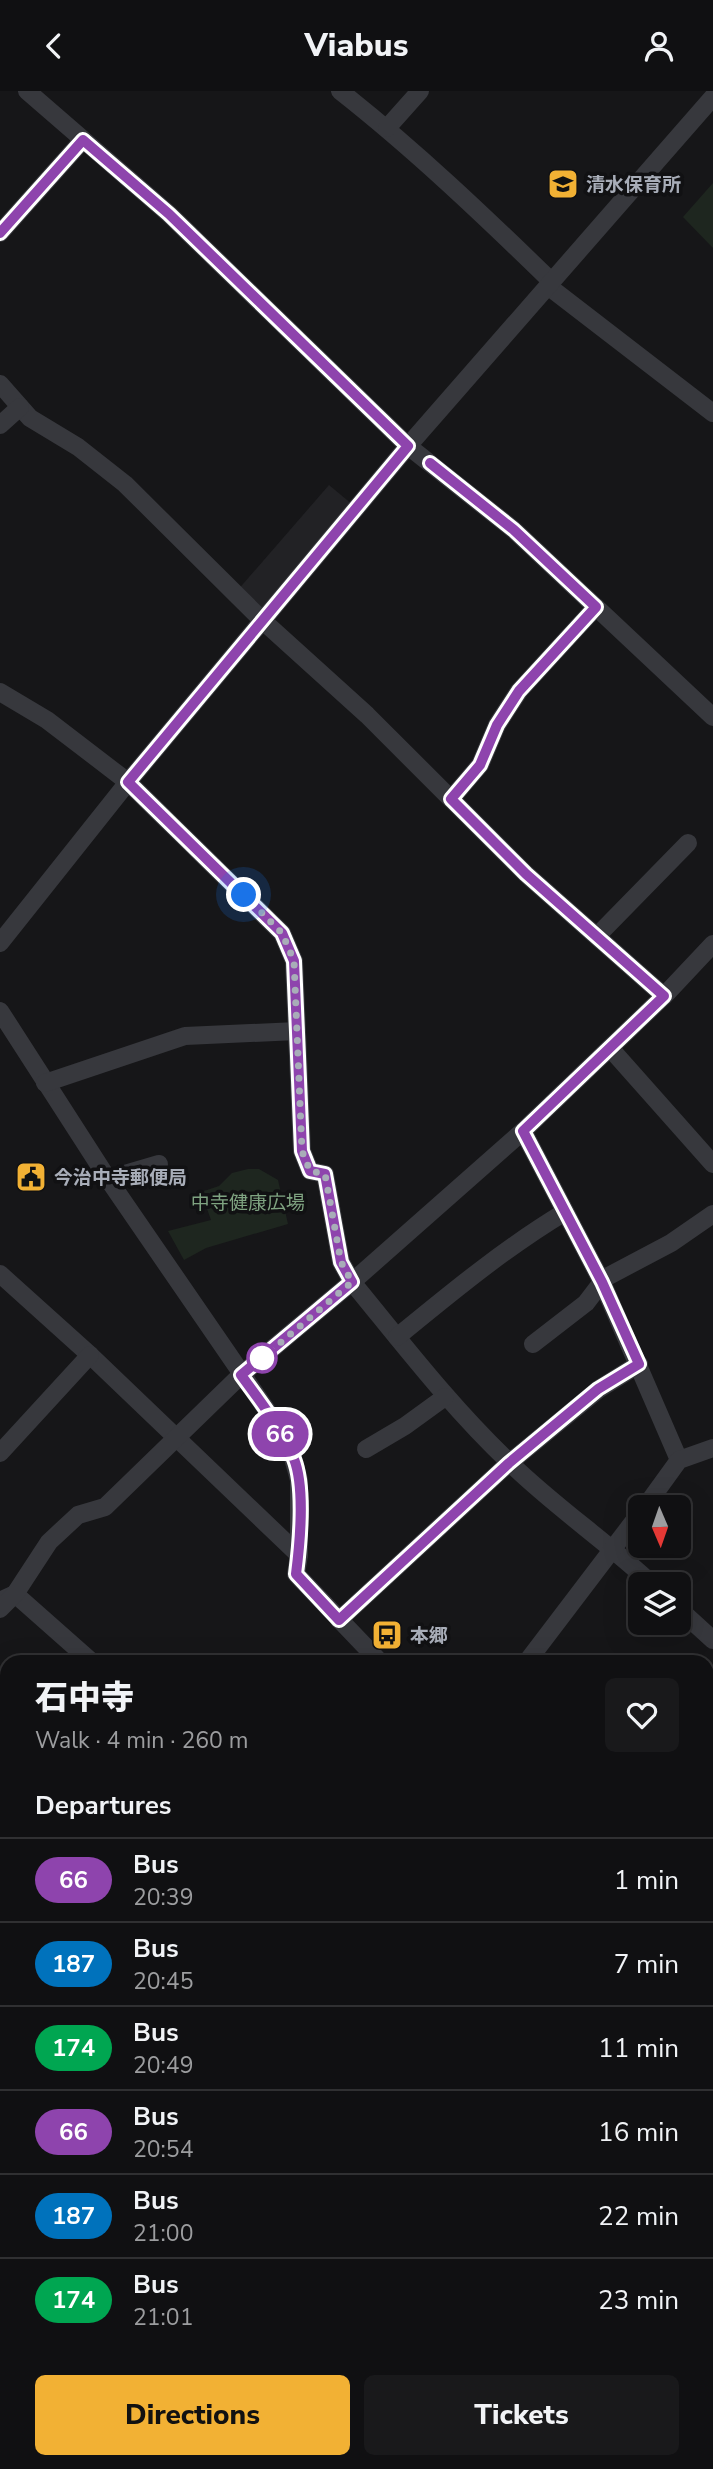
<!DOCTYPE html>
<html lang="en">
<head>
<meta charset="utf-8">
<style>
  :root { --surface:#101012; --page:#19191b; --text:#f1f3f6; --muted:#9c9d9f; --line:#303032; --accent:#f2b134 }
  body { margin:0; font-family:"Nunito Sans","Noto Sans JP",sans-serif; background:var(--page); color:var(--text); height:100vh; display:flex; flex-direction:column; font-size:26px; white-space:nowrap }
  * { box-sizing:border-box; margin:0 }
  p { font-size:23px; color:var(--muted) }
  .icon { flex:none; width:38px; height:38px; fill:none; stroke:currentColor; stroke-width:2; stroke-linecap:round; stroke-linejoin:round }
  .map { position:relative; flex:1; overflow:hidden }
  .details { position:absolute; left:0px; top:1564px; width:714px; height:814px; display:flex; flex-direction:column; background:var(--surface); border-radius:21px 21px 0 0; box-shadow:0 7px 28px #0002,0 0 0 2px var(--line) }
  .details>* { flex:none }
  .badge { padding:0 14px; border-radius:23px; font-size:24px; line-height:46px }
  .needle { width:46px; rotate:178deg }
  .buttons { position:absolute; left:628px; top:1404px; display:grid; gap:14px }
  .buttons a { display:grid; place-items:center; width:63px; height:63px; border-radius:10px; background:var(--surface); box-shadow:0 7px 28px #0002,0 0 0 2px var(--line); font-size:35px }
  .you { position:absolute; width:35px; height:35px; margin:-18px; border:5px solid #fff; border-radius:50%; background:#1a73e8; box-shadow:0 0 0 10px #1a73e833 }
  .map>.badge { position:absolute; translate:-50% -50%; box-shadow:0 0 0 4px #fff }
  h2 { padding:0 35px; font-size:26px; line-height:63px }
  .round { display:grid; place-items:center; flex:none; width:74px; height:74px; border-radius:10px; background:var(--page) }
  .headline { display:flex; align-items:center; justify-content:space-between; height:119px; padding:0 35px }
  h1 { font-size:33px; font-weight:800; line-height:52px }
  .action { display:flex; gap:14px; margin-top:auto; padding:14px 35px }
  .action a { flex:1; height:80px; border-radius:10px; background:var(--accent); color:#111; font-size:28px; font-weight:800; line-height:80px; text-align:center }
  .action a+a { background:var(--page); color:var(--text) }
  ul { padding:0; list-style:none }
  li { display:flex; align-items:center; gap:21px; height:84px; padding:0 35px; border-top:2px solid var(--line) }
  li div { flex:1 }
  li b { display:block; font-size:26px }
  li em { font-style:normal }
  li .badge { min-width:77px; font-weight:700; text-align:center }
  header { display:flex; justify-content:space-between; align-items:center; height:91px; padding:0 35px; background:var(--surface); font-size:32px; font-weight:800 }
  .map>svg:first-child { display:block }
  .built { fill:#222225 }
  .green { fill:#1e261f }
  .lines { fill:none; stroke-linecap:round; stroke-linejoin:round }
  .minor { stroke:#37383d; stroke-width:18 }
  .highway { stroke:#63666e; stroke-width:24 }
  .line-casing { stroke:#fff; stroke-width:16 }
  .line { stroke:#8e44ad; stroke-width:10 }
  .walk { stroke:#a8adb8; stroke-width:7; stroke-dasharray:0 12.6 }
  .stop-dot { fill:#fff; stroke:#8e44ad; stroke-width:3.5 }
  .labels { text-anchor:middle; stroke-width:7; stroke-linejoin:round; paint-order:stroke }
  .poi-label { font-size:19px; font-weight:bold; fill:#a8adb8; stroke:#111113; text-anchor:start }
  .park-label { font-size:19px; fill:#7fa381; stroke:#111113 }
</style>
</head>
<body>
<header><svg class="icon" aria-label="back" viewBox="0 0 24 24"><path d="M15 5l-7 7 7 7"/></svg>Viabus<svg class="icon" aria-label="person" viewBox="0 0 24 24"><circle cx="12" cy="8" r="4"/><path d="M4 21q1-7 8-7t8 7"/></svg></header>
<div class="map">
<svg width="713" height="2378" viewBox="0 0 713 2378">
  <rect width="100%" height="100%" fill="#161618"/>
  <polygon class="built" points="329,394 353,414 262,522 237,500"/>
  <g class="green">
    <polygon points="713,92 713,157 683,126"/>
    <polygon points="248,1078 259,1078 278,1089 288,1133 206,1157 184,1169 168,1140 211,1129 201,1101 219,1095 232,1082"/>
  </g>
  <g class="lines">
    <g class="minor">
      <polyline points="27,0 169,123 408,355 514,439 713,626"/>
      <path d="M340,0c75,59 143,124 211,190"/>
      <polyline points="387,37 420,0"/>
      <polyline points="0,142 83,49"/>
      <polyline points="548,195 713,322"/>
      <polyline points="0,293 30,327 78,356 125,393 262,529 367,624 526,783 664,905"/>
      <polyline points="0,334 20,316"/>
      <path d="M0,601l47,28 81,62 154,151 12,28 8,190 8,20 15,3 16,88 11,20c51,62 99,125 158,181 45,44 96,78 142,121"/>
      <polyline points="451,708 480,674 497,634 519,600 596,516"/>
      <polyline points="597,845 688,752"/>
      <polyline points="0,852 128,691 408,355 713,6"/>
      <polyline points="0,920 108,1088 266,1318 293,1367 299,1389 299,1464 296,1483 381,1572"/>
      <polyline points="610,957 713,1073"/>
      <polyline points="45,992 185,945 297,940"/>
      <polyline points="523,1040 602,1191 679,1369"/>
      <polyline points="108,1088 159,1073"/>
      <polyline points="0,1183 90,1264 299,1464"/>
      <polyline points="601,1189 671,1152 713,1123"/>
      <path d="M397,1246c55,-45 108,-89 168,-125"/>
      <polyline points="533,1253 586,1212 602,1191"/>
      <polyline points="366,1358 405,1335 445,1306"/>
      <polyline points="0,1362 90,1264"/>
      <polyline points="645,1416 679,1369 713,1357"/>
      <polyline points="4,1508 15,1503 93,1572"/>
      <polyline points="0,1518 15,1503 49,1451 78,1424 105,1416 241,1284 352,1191 523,1040 664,905 713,853"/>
      <polyline points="679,1518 713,1549"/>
      <polyline points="339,1529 509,1372 599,1298 639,1273"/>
      <polyline points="526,1572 640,1422"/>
      <polyline points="707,1844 713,1849"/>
      <polyline points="0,1944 7,1947"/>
      <polyline points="0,2022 7,2014"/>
      <polyline points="707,2159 713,2165"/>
      <polyline points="0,2261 7,2252"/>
      <polyline points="707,2332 713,2327"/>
      <polyline points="707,2366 713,2373"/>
      <polyline points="283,2371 290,2378"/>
      <polyline points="532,2371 539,2378"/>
      <polyline points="611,2371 618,2378"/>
      <polyline points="187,2378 194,2371"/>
      <polyline points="450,2378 456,2371"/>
      <polyline points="650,2378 658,2371"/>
    </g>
    <g class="highway">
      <polyline points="0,1827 7,1834"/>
      <polyline points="0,1856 7,1862"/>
      <polyline points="553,2371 561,2378"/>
      <polyline points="586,2371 593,2378"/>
    </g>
  </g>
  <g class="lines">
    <g class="line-casing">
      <path id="line" d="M0,142l83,-93 86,74 239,232 -280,336 154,151 12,28 8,190 8,20 15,3 16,88 11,20 -111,93c19,26 41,54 53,84 11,28 6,84 2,115l43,46 170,-157 89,-74 41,-25 -37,-82 -79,-151 141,-135 -138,-122 -75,-75 29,-34 17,-40 22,-34 77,-84 -82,-77 -84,-67"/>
    </g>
    <use href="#line" class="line"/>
    <polyline class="walk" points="244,804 282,842 294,870 302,1060 310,1080 325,1083 341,1171 352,1191 260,1269 262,1267"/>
  </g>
  <defs>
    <g id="school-square" transform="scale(1.575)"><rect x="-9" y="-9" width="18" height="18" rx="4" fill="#f2b134" stroke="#111113"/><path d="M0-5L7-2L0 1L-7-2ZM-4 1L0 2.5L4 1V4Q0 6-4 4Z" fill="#111"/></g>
    <g id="civic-square" transform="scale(1.575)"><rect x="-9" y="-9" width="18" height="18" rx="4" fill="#f2b134" stroke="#111113"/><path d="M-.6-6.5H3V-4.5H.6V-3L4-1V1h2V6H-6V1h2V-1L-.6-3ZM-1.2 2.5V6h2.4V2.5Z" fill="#111"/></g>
    <g id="bus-square" transform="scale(1.575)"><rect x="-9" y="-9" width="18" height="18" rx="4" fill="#f2b134" stroke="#111113"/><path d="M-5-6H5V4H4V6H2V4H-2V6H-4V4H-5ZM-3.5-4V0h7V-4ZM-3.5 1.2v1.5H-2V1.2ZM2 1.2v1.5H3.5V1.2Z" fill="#111"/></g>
  </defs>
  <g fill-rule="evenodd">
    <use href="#school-square" x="563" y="93"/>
    <use href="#civic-square" x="31" y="1086"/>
    <use href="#bus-square" x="387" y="1544"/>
  </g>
  <circle class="stop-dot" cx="262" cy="1267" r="14"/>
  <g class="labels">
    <g class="poi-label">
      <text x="586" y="100">清水保育所</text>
      <text x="54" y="1093">今治中寺郵便局</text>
      <text x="410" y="1551">本郷</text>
    </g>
    <g class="park-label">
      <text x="248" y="1118">中寺健康広場</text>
    </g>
  </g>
</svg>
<div class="buttons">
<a><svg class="needle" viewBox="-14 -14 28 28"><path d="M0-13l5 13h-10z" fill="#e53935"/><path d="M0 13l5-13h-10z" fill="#9c9d9f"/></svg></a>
<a><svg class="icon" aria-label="layers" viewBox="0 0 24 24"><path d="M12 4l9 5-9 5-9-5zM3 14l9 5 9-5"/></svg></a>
</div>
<div class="you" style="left:244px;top:804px"></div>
<b class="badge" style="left:280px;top:1343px;background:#8e44ad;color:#fff">66</b>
<section class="details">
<div class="headline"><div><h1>石中寺</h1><p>Walk · 4 min · 260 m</p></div><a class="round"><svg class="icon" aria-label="heart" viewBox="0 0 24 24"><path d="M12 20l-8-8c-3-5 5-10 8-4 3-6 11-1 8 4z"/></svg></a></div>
<h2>Departures</h2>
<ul>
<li><span class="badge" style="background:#8e44ad;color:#fff">66</span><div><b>Bus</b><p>20:39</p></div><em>1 min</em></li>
<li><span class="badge" style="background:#0072bc;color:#fff">187</span><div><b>Bus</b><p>20:45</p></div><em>7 min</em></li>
<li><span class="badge" style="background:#00a651;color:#fff">174</span><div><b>Bus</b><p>20:49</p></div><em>11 min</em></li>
<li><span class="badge" style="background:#8e44ad;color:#fff">66</span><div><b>Bus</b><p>20:54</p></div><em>16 min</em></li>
<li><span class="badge" style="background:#0072bc;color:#fff">187</span><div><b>Bus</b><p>21:00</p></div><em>22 min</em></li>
<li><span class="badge" style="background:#00a651;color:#fff">174</span><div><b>Bus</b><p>21:01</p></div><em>23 min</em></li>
</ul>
<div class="action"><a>Directions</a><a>Tickets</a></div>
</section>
</div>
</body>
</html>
